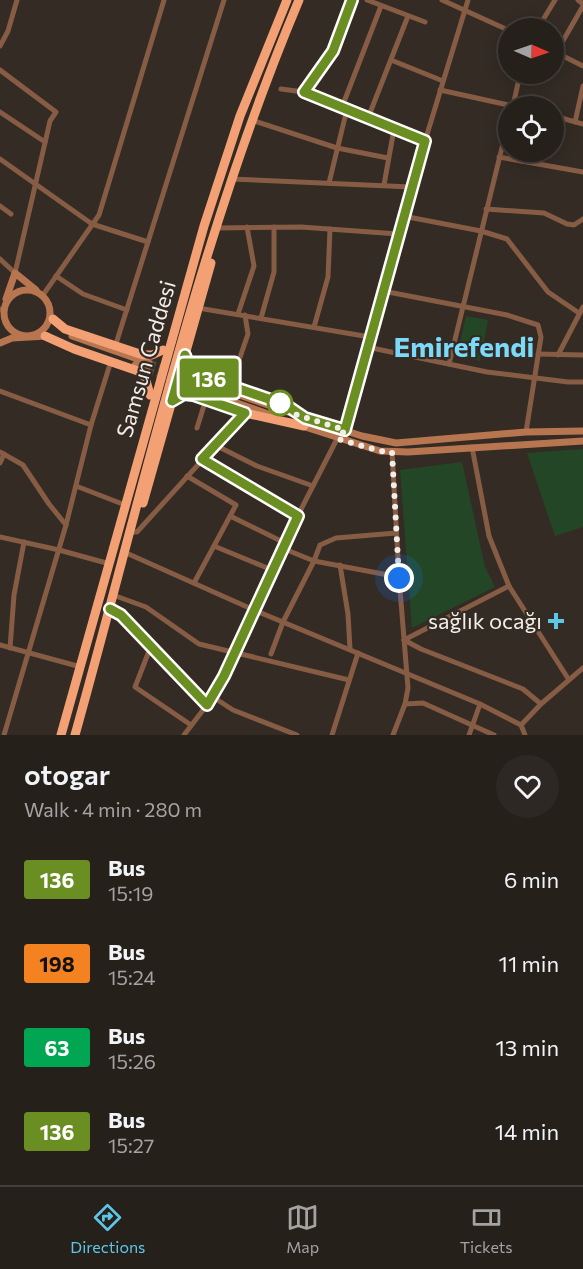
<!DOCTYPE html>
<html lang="en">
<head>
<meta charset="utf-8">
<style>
  :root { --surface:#26201b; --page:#2e2824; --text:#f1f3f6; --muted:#a4a3a3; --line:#423e3a; --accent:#5dc7e8 }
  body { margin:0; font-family:Commissioner,sans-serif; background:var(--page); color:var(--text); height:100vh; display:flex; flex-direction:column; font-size:22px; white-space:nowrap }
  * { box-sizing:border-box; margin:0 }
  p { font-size:20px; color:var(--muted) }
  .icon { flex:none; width:33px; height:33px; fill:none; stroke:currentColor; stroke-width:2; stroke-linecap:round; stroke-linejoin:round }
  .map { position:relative; height:735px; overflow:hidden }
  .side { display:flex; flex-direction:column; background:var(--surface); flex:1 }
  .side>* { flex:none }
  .badge { padding:0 12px; border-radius:4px; font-size:21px; line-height:39px }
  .needle { width:39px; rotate:92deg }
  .fabs { position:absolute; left:498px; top:18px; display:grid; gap:12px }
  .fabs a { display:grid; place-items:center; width:66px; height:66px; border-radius:50%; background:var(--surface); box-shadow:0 3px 15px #0003,0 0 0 2px var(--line); font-size:30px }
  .you { position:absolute; width:30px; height:30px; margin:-15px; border:4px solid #fff; border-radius:50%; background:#1a73e8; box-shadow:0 0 0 9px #1a73e833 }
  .map>.badge { position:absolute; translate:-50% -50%; box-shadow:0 0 0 3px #fff }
  .round { display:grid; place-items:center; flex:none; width:63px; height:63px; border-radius:32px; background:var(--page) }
  .headline { display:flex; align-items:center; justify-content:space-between; height:102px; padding:0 24px }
  h1 { font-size:28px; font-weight:600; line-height:45px }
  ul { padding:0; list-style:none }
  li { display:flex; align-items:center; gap:18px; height:84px; padding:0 24px }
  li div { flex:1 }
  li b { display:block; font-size:22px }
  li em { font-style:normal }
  li .badge { min-width:66px; font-weight:700; text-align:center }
  .dock { display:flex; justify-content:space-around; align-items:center; height:84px; border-top:2px solid var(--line); background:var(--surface); font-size:16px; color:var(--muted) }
  .dock a { display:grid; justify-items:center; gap:3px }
  .dock .selected { color:var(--accent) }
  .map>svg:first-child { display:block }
  .green { fill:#234726 }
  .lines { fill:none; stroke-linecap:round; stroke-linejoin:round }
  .secondary-tunnel { stroke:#504841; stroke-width:7; stroke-dasharray:7 3.5; stroke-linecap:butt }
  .street { stroke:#865c45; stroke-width:5 }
  .secondary { stroke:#b77550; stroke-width:7 }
  .highway { stroke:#f3a174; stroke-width:9 }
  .line-casing { stroke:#fff; stroke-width:14 }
  .line { stroke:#6b8e23; stroke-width:9 }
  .walk { stroke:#f3ede8; stroke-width:6; stroke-dasharray:0 10.8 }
  .stop-dot { fill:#fff; stroke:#6b8e23; stroke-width:3 }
  .poi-dot { fill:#5dc7e8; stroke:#332b24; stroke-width:2 }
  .labels { text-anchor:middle; stroke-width:4.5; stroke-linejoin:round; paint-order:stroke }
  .street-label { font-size:22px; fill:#f3ede8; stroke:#332b24 }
  .poi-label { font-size:22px; fill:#f3ede8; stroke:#332b24; text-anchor:end }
  .district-label { font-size:28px; font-weight:bold; fill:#7bdaf9; stroke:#332b24 }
</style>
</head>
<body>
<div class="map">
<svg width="583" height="735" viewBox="0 0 583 735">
  <rect width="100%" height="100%" fill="#332b24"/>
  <g class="green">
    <polygon points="466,316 488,320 480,361 457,356"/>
    <polygon points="583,449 583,527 555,536 527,453"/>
    <polygon points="462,462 485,567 495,587 412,628 400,470"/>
  </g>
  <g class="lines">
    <g class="secondary-tunnel">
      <polyline points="149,363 169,370"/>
      <polyline points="147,370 175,381"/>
    </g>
    <g class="street">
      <polyline points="367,0 425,22"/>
      <polyline points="442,0 508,30"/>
      <polyline points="578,0 583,4"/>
      <polyline points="538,28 555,0"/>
      <polyline points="0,46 8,31 17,0"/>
      <polyline points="555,52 583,66"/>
      <polyline points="556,53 583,6"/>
      <polyline points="391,60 443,81"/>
      <polyline points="0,70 56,112 50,121 15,273 0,259"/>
      <polyline points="281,89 304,92 425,141"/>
      <polyline points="440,90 513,106"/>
      <polyline points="304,92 333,51 352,0"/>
      <polyline points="513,106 520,74"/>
      <polyline points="342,107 381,6"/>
      <polyline points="0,112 45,142"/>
      <polyline points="554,116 583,124"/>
      <polyline points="368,118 408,16"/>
      <polyline points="251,120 337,148 388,158"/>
      <polyline points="575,122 583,86"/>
      <polyline points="499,157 583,172"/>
      <polyline points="0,159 92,224 148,242"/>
      <polyline points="231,179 411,187"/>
      <polyline points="329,183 347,109"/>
      <polyline points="384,185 394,129"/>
      <polyline points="0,206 11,214"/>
      <polyline points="486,209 544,213 567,224 574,225 583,219"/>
      <polyline points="403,216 481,231 507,239 548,292 579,313"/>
      <polyline points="215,228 301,227 398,234"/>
      <polyline points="56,276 83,294 127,310"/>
      <polyline points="383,291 507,315 538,325 541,337 526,432"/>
      <polyline points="43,295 99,215 164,0"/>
      <polyline points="0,309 3,310"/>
      <polyline points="204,309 370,337"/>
      <polyline points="238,314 254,266 247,227"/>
      <polyline points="261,318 274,272 274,227"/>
      <polyline points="314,327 328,277 330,229"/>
      <polyline points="115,347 224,0"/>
      <polyline points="367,347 487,372 568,382 583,382"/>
      <polyline points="538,354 583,355"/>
      <polyline points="558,355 583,307"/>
      <polyline points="449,364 508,123"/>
      <polyline points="225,384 237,366 248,334 245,315"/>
      <polyline points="0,391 91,425"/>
      <polyline points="197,428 206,399"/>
      <polyline points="215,445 257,466 313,486"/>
      <polyline points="472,447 489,536 509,586 569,680"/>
      <polyline points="392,451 399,577 408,688 405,704 393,735"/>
      <polyline points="0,452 23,465 49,504 66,525"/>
      <polyline points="202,459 298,516"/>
      <polyline points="0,463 4,454"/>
      <polyline points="187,476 236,505 194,583"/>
      <polyline points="76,486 120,503"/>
      <polyline points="230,516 285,543"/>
      <polyline points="128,532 137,532 245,413"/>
      <polyline points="0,537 59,550 110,564"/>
      <polyline points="214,546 272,570"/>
      <polyline points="282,548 314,561 320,545 336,538 396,533"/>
      <polyline points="124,552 254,610 480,704 521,725"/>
      <polyline points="340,565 348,614 350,649"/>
      <polyline points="113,595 146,607 199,644 349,680"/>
      <polyline points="110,609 121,615 207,705"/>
      <polyline points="404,640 421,649 523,689 541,704"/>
      <polyline points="404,640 509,586"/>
      <polyline points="0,645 81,667"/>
      <polyline points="151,646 135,687 191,725"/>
      <polyline points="10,648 14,595 24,542"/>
      <polyline points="271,654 283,622 314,561 399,577"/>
      <polyline points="213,697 233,710 297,735"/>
      <polyline points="405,704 423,703 494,735"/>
      <polyline points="4,735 66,525 91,425 111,361"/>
      <polyline points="184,735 213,697 293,525 337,439 345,430 411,187 468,0"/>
      <polyline points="332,735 358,653"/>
      <polyline points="469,735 480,704"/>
      <polyline points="525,735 521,725 541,704 583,668"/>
    </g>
    <g class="secondary">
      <circle cx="27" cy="313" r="23"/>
      <polyline points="6,299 15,273 36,290"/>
      <polyline points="72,336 149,363"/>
      <polyline points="0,343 12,338 47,336"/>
      <polyline points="135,365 147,370"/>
      <polyline points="185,376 305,418 362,436 396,443 526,432 583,431"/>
      <polyline points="183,384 274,416"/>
      <polyline points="302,426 380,451 408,452 583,441"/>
    </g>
    <g class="highway">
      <polyline points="53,319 65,329 143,355 152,355 163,350"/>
      <polyline points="45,336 74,349 138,371 145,377 150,395"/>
      <polyline points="185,355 190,369 196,374 286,405 305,418"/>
      <polyline points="172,401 184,394 193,395 245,413 304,426"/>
      <polyline points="143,503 211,263"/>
      <polyline points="61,735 204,226 240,116 287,0"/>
      <path d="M75,735c69,-247 124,-498 224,-735"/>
    </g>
  </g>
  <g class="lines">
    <g class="line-casing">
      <polyline id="line" points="110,609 121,615 207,705 224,676 298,516 202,459 245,413 193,395 184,394 172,401 185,355 190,369 196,374 286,405 305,418 345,430 425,141 304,92 333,51 352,0"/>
    </g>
    <use href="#line" class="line"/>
    <polyline class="walk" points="280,403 285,411 345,430 338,439 380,451 392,452 399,578"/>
  </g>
  <circle class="stop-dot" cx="280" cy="403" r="12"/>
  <path class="poi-dot" d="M553 612h6v6h6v6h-6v6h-6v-6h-6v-6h6z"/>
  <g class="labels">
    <g class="street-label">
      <text transform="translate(146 359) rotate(-74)" y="8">Samsun Caddesi</text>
    </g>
    <g class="poi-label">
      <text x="542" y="629">sağlık ocağı</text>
    </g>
    <g class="district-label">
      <text x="464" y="357">Emirefendi</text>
    </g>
  </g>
</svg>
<div class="fabs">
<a><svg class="needle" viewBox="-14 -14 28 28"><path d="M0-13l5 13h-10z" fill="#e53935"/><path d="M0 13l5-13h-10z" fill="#a4a3a3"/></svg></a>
<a><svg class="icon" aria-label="locate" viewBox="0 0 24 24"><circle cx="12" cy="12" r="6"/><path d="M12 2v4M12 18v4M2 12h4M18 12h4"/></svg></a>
</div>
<div class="you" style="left:399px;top:578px"></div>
<b class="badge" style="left:209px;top:378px;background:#6b8e23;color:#fff">136</b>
</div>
<section class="side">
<div class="headline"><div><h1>otogar</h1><p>Walk · 4 min · 280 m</p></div><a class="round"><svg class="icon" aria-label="heart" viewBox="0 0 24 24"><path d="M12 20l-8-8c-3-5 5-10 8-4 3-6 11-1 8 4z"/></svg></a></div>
<ul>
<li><span class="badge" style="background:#6b8e23;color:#fff">136</span><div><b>Bus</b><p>15:19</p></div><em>6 min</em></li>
<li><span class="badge" style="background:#f58220;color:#111">198</span><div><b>Bus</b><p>15:24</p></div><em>11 min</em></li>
<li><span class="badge" style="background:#00a651;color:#fff">63</span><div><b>Bus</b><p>15:26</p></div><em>13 min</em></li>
<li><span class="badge" style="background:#6b8e23;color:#fff">136</span><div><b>Bus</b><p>15:27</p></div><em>14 min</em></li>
</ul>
</section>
<nav class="dock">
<a class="selected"><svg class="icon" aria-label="directions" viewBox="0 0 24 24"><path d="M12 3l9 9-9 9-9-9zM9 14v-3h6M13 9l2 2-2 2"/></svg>Directions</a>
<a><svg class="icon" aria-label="map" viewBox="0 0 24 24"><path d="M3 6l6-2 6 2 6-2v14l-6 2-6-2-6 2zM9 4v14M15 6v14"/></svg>Map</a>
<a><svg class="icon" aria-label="tickets" viewBox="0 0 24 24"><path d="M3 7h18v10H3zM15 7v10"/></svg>Tickets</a>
</nav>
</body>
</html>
